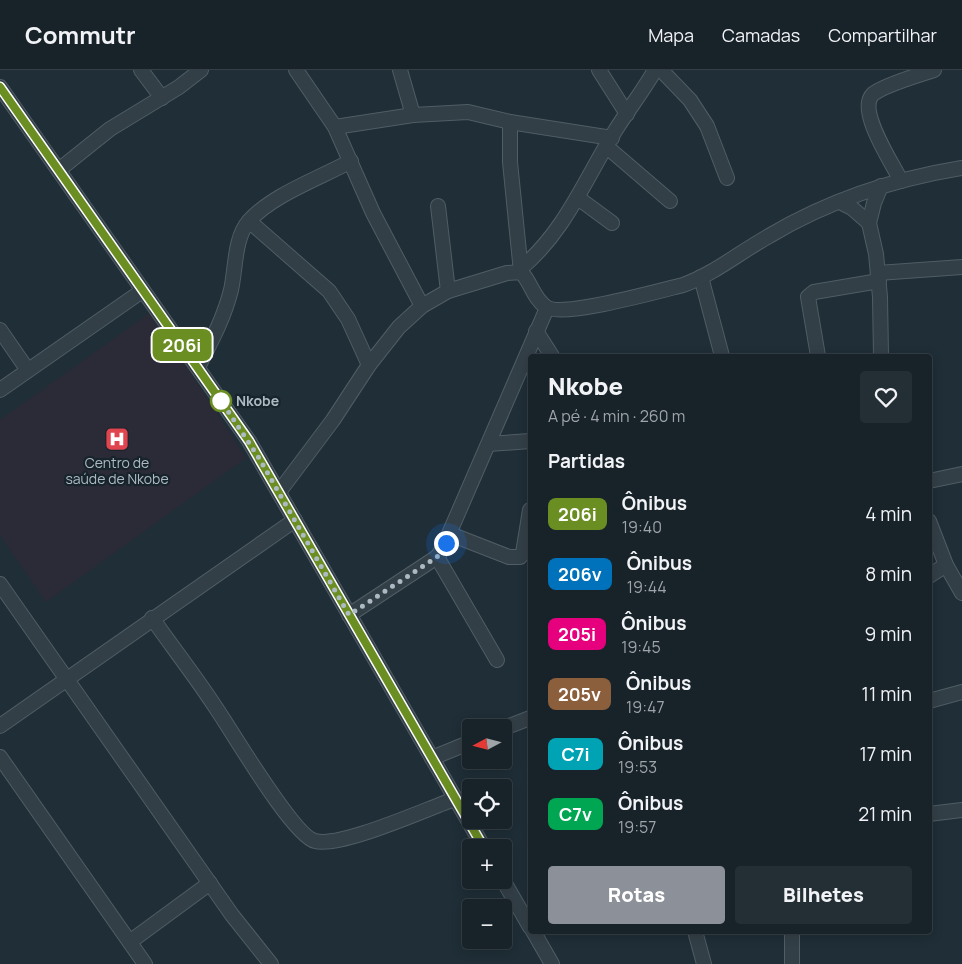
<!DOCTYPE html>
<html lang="pt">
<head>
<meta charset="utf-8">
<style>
  :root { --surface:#172229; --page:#242f35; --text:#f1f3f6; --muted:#9ea4a8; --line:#363f46; --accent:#8c9099 }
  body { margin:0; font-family:Manrope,sans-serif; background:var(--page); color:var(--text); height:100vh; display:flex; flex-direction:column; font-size:19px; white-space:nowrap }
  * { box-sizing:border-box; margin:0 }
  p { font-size:16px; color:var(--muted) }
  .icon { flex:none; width:28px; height:28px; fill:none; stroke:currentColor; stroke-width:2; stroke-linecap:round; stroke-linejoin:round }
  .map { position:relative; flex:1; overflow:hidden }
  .details { position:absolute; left:528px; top:284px; width:404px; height:580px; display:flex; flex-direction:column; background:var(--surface); border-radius:5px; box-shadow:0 2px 12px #0003,0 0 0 1px var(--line) }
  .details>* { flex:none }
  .badge { padding:0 10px; border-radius:8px; font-size:18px; line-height:32px }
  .needle { width:32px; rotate:263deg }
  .controls { position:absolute; left:462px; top:649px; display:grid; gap:10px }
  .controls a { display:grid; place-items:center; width:50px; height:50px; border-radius:5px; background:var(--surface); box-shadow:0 2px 12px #0003,0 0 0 1px var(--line); font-size:25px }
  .you { position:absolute; width:25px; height:25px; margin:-12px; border:4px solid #fff; border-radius:50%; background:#1a73e8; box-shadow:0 0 0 8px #1a73e833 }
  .map>.badge { position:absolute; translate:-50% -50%; box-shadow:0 0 0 2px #fff }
  h2 { padding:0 20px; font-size:19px; line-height:45px }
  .round { display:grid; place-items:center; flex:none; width:52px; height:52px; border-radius:5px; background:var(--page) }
  .summary { display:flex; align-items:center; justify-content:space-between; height:85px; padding:0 20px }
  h1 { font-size:24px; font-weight:800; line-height:38px }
  .primary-button { display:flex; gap:10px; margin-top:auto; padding:10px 20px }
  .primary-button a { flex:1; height:58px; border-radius:5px; background:var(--accent); color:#fff; font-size:20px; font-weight:800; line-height:58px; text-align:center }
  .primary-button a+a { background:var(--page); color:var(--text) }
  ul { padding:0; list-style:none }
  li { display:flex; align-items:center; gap:15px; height:60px; padding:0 20px }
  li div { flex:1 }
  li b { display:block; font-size:19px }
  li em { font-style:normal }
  li .badge { min-width:55px; font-weight:700; text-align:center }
  header { display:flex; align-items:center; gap:30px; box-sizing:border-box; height:70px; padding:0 25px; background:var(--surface); border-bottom:1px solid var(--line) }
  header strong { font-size:24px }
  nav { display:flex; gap:28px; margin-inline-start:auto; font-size:18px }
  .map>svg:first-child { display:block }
  .medical { fill:#2b2b38 }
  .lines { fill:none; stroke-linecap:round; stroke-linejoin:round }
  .minor-casing { stroke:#505d65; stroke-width:16 }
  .minor { stroke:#333f47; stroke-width:14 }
  .line-casing { stroke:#fff; stroke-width:11 }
  .line { stroke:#6b8e23; stroke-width:8 }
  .walk { stroke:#adbac4; stroke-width:5; stroke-dasharray:0 9 }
  .stop-dot { fill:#fff; stroke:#6b8e23; stroke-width:2.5 }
  .labels { text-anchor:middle; stroke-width:4.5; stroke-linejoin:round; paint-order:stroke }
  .stop-label { font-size:14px; font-weight:bold; fill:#adbac4; stroke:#18242c; text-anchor:start }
  .poi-label { font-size:14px; fill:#adbac4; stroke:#18242c }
</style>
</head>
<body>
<header>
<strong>Commutr</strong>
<nav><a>Mapa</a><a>Camadas</a><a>Compartilhar</a></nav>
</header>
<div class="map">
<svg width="962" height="894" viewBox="0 0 962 894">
  <rect width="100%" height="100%" fill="#1f2e37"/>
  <polygon class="medical" points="151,242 246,388 46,532 0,465 0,350"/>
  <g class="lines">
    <g class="minor-casing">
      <g id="minor">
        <polyline points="141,0 162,28"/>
        <polyline points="296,0 335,57 373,143 422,236"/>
        <polyline points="400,0 413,45"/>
        <polyline points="599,0 627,44"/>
        <polyline points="661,0 690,30 707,56 727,108"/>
        <polyline points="0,17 249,371 484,778"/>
        <polyline points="510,52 510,92 521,202"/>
        <polyline points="335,57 413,45 468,42 510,52 612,68"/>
        <polyline points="607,77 670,131"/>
        <polyline points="60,99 110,59 179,17 201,0"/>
        <path d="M901,111c-8,-17 -45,-71 -28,-87 10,-8 48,-20 61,-24"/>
        <polyline points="578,128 612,153"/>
        <polyline points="840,132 852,138 869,153"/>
        <polyline points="438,136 448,221"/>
        <polyline points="249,151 329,221 348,249 369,295"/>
        <path d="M520,199c45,-37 65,-90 95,-138 13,-21 28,-40 40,-61"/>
        <polyline points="878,203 962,197"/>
        <polyline points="701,207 722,286"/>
        <polyline points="0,260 27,299"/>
        <polyline points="536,261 552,286"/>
        <polyline points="818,286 808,227 814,222 879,211"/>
        <polyline points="881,286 880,227 876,184 869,153 874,133 881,116"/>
        <path d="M198,297c13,-25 26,-49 33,-77 5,-22 3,-52 18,-69 23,-26 71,-43 102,-60"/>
        <polyline points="0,320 142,221"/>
        <polyline points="489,374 530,371"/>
        <polyline points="929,411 962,404"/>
        <path d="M279,422l54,-72 36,-55 30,-38 23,-21 26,-15 59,-18 14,-1c10,10 12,26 25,35 16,11 113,-16 137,-22 31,-11 57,-33 86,-49 59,-35 125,-57 193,-68"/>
        <polyline points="929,451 946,495 962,523"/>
        <polyline points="450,464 509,487 520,487 523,483 530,440"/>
        <polyline points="437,487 497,590"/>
        <polyline points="929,506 946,495"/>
        <polyline points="0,514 232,845 271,894"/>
        <polyline points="349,545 437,487 442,480 547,238"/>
        <path d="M152,548c21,30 44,59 64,90 16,23 77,128 99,133 26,7 111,-32 140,-42"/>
        <polyline points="929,631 962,622"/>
        <polyline points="0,656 295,450"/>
        <polyline points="504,658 530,648"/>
        <polyline points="0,687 145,894"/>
        <polyline points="432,688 471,672"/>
        <polyline points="929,744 962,740"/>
        <polyline points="503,810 530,857"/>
        <polyline points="533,861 552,894"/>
        <polyline points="695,861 704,894"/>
        <polyline points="792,861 792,894"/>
        <polyline points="131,871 210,813"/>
      </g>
    </g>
    <use href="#minor" class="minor"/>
  </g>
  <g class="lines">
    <g class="line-casing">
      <polyline id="line" points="0,17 249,371 484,778"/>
    </g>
    <use href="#line" class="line"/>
    <polyline class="walk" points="221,331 220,329 259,388 349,545 437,487 446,473"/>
  </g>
  <defs>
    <g id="hospital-square" transform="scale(1.25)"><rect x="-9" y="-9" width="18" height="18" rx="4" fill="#e0444e" stroke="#18242c"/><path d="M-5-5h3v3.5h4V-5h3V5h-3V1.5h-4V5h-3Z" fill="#fff"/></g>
  </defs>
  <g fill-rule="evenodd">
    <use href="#hospital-square" x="117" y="369"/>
  </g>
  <circle class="stop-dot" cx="221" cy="331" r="10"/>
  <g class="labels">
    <g class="stop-label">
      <text x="236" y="336">Nkobe</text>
    </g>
    <g class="poi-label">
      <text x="117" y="398">Centro de<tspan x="117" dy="16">saúde de Nkobe</tspan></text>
    </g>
  </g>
</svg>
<div class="controls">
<a><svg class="needle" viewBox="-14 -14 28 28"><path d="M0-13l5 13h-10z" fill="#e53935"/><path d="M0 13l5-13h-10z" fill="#9ea4a8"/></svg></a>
<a><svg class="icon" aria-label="locate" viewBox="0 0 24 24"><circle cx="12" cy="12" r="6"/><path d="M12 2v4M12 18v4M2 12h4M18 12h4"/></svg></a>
<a>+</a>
<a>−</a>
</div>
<div class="you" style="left:446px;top:473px"></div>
<b class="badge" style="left:182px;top:275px;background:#6b8e23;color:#fff">206i</b>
<section class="details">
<div class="summary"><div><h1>Nkobe</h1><p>A pé · 4 min · 260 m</p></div><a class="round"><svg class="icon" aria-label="heart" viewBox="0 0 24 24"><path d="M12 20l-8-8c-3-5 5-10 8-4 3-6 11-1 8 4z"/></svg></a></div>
<h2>Partidas</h2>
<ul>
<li><span class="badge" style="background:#6b8e23;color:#fff">206i</span><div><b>Ônibus</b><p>19:40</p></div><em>4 min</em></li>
<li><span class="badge" style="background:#0072bc;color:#fff">206v</span><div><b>Ônibus</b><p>19:44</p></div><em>8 min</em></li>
<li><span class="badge" style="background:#e6007e;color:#fff">205i</span><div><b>Ônibus</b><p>19:45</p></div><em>9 min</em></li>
<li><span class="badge" style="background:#8b5e3c;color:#fff">205v</span><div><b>Ônibus</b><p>19:47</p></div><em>11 min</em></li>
<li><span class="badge" style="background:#00a3b4;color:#fff">C7i</span><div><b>Ônibus</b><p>19:53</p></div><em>17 min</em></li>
<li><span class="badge" style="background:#00a651;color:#fff">C7v</span><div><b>Ônibus</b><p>19:57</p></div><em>21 min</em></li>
</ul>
<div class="primary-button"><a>Rotas</a><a>Bilhetes</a></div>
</section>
</div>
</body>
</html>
